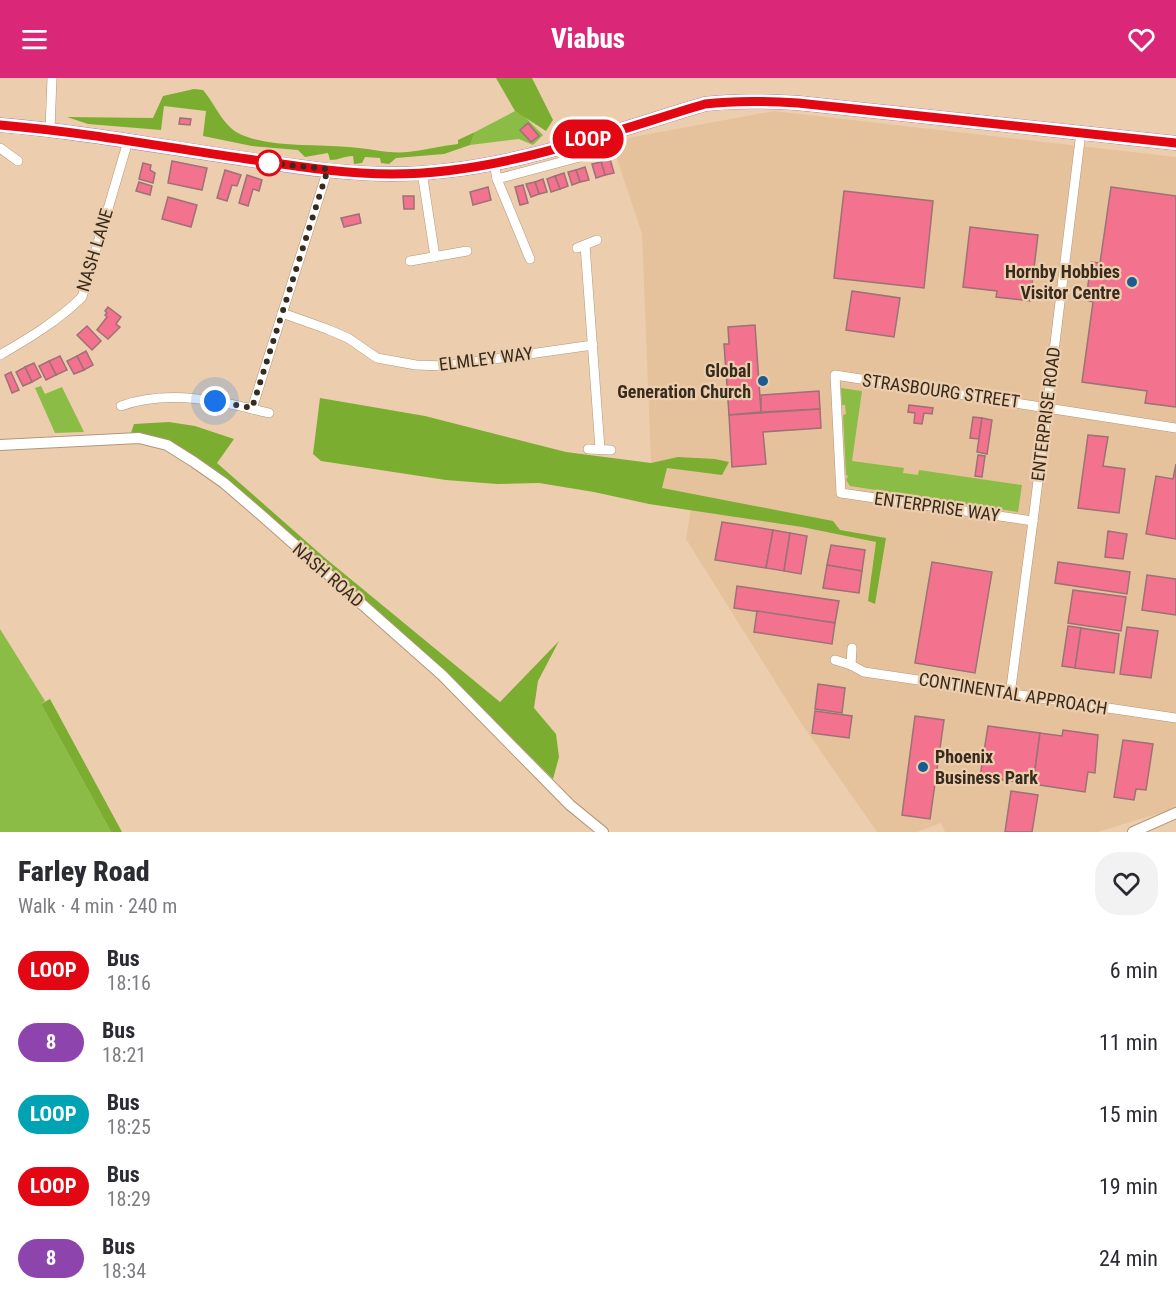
<!DOCTYPE html>
<html lang="en">
<head>
<meta charset="utf-8">
<style>
  :root { --surface:#fff; --page:#f2f2f3; --text:#2b2b33; --muted:#7c7c81; --accent:#db2777 }
  body { margin:0; font-family:"Roboto Condensed",sans-serif; background:var(--page); color:var(--text); height:100vh; display:flex; flex-direction:column; font-size:22px; white-space:nowrap }
  * { box-sizing:border-box; margin:0 }
  p { font-size:20px; color:var(--muted) }
  .icon { flex:none; width:33px; height:33px; fill:none; stroke:currentColor; stroke-width:2; stroke-linecap:round; stroke-linejoin:round }
  .map { position:relative; height:754px; overflow:hidden }
  .side { display:flex; flex-direction:column; background:var(--surface); flex:1 }
  .side>* { flex:none }
  .badge { padding:0 12px; border-radius:20px; font-size:21px; line-height:39px }
  .you { position:absolute; width:30px; height:30px; margin:-15px; border:4px solid #fff; border-radius:50%; background:#1a73e8; box-shadow:0 0 0 9px #1a73e833 }
  .map>.badge { position:absolute; translate:-50% -50%; box-shadow:0 0 0 3px #fff }
  .round { display:grid; place-items:center; flex:none; width:63px; height:63px; border-radius:24px; background:var(--page) }
  .summary { display:flex; align-items:center; justify-content:space-between; height:102px; padding:0 18px }
  h1 { font-size:28px; font-weight:800; line-height:45px }
  ul { padding:0; list-style:none }
  li { display:flex; align-items:center; gap:18px; height:72px; padding:0 18px }
  li div { flex:1 }
  li b { display:block; font-size:22px }
  li em { font-style:normal }
  li .badge { min-width:66px; font-weight:700; text-align:center }
  header { display:flex; justify-content:space-between; align-items:center; height:78px; padding:0 18px; background:var(--accent); color:#fff; font-size:27px; font-weight:800 }
  .map>svg:first-child { display:block }
  .built { fill:#e6c29c }
  .green { fill:#8bbc45 }
  .forest { fill:#7bad30 }
  .building { fill:#f3728d; stroke:#9c7177; stroke-width:1.5 }
  .lines { fill:none; stroke-linecap:round; stroke-linejoin:round }
  .minor-casing { stroke:#b39778; stroke-width:10 }
  .tertiary-casing { stroke:#b39778; stroke-width:12 }
  .primary-casing { stroke:#a180b0; stroke-width:15 }
  .minor { stroke:#fff; stroke-width:9 }
  .tertiary { stroke:#fff; stroke-width:10 }
  .primary { stroke:#e9cefe; stroke-width:14 }
  .line-casing { stroke:#fff; stroke-width:14 }
  .line { stroke:#e30613; stroke-width:9 }
  .walk { stroke:#372b1e; stroke-width:6; stroke-dasharray:0 10.8 }
  .stop-dot { fill:#fff; stroke:#e30613; stroke-width:3 }
  .poi-dot { fill:#1c5b91; stroke:#ecceae; stroke-width:2 }
  .labels { text-anchor:middle; stroke-width:4.5; stroke-linejoin:round; paint-order:stroke }
  .street-label { font-size:18px; fill:#372b1e; stroke:#ecceae }
  .poi-label { font-size:18px; font-weight:bold; fill:#372b1e; stroke:#ecceae; text-anchor:end }
</style>
</head>
<body>
<header><svg class="icon" aria-label="menu" viewBox="0 0 24 24"><path d="M4 6h16M4 12h16M4 18h16"/></svg>Viabus<svg class="icon" aria-label="heart" viewBox="0 0 24 24"><path d="M12 20l-8-8c-3-5 5-10 8-4 3-6 11-1 8 4z"/></svg></header>
<div class="map">
<svg width="1176" height="754" viewBox="0 0 1176 754">
  <rect width="100%" height="100%" fill="#ecceae"/>
  <polygon class="built" points="774,33 1176,79 1176,730 1098,754 945,754 941,745 917,754 877,754 801,645 686,461 692,424 654,416 651,385 642,156 611,63"/>
  <g class="green">
    <polygon points="515,33 524,38 543,57 533,67 519,61 470,67 475,54"/>
    <polygon points="41,308 45,316 62,309 84,354 55,355 35,310"/>
    <polygon points="841,310 862,313 852,383 904,390 903,395 918,397 919,392 1022,407 1018,434 850,408 846,402 848,398 846,397 843,337 846,336 845,327 842,327"/>
    <polygon points="0,551 45,623 41,626 111,754 0,754"/>
  </g>
  <g class="forest">
    <polygon points="496,0 532,0 553,42 546,53 515,33"/>
    <path d="M194,11l9,1c13,15 20,37 39,45 31,13 73,9 106,12 20,1 40,7 60,5 17,-2 33,-6 50,-8v-4l17,-8 -5,13 -26,9 -48,4 -7,6 -8,-1 -1,-5 -15,-1 -3,6 -8,1 -1,-8c-9,0 -14,4 -23,4l-2,-7 -23,4 -7,-7 -46,-4 -49,-10 3,-25 -42,-5 -3,24 -73,-6 -21,-7 86,1 10,-22z"/>
    <polygon points="320,320 425,338 566,374 651,385 678,379 715,381 729,384 722,397 667,390 662,410 833,443 840,452 886,460 875,526 868,523 876,464 802,449 649,426 594,414 539,405 497,406 446,402 321,383 313,376"/>
    <polygon points="169,344 195,348 234,361 217,385 325,480 500,624 559,563 538,603 534,630 556,656 559,679 553,701 440,589 211,389 171,364 131,355 134,346"/>
    <polygon points="50,621 122,754 111,754 41,626"/>
  </g>
  <g class="building">
    <polygon points="180,40 191,41 190,47 179,46"/>
    <polygon points="528,45 539,58 531,64 520,52"/>
    <polygon points="610,81 614,95 605,97 601,84"/>
    <polygon points="172,83 207,90 202,112 168,105"/>
    <polygon points="601,84 605,97 596,100 592,86"/>
    <polygon points="143,85 151,87 150,92 155,95 153,105 139,101"/>
    <polygon points="585,89 589,102 580,104 576,92"/>
    <polygon points="225,92 241,97 237,108 232,107 227,123 217,120"/>
    <polygon points="576,92 580,104 572,107 568,94"/>
    <polygon points="564,95 568,108 560,111 555,98"/>
    <polygon points="247,97 262,102 259,113 253,111 248,128 239,125"/>
    <polygon points="555,98 560,111 551,114 547,101"/>
    <polygon points="543,101 547,114 539,116 535,104"/>
    <polygon points="139,104 152,108 150,117 136,113"/>
    <polygon points="535,104 539,116 531,119 526,106"/>
    <polygon points="523,107 528,125 520,127 515,109"/>
    <polygon points="488,109 491,122 473,127 470,114"/>
    <polygon points="1111,109 1176,118 1176,329 1145,325 1147,313 1082,304 1093,224 1086,222 1091,184 1100,185"/>
    <polygon points="844,113 933,123 924,210 834,200"/>
    <polygon points="403,118 414,118 414,131 404,131"/>
    <polygon points="168,119 197,127 191,149 162,141"/>
    <polygon points="359,136 361,145 344,149 341,140"/>
    <polygon points="970,149 1038,157 1030,223 996,219 997,213 963,209"/>
    <polygon points="852,213 900,220 894,259 846,252"/>
    <polygon points="108,229 121,239 116,246 120,249 108,261 97,252 107,239 105,237 107,235 105,233"/>
    <polygon points="755,247 761,334 729,337 724,266 729,266 728,249"/>
    <polygon points="87,248 101,263 92,272 77,257"/>
    <polygon points="86,273 93,287 84,292 77,278"/>
    <polygon points="60,278 67,292 56,297 49,283"/>
    <polygon points="77,278 84,292 74,296 67,283"/>
    <polygon points="49,283 56,297 46,302 39,288"/>
    <polygon points="34,285 41,299 32,304 25,289"/>
    <polygon points="25,289 32,304 23,308 16,294"/>
    <polygon points="11,294 19,312 12,315 5,297"/>
    <polygon points="819,313 820,331 761,334 761,317"/>
    <polygon points="909,327 933,330 932,336 924,335 922,346 914,345 915,335 908,334"/>
    <polygon points="820,331 821,350 763,354 766,386 732,389 729,337"/>
    <polygon points="973,339 982,340 979,361 970,360"/>
    <polygon points="982,340 992,342 987,376 977,374"/>
    <polygon points="1088,357 1108,359 1103,388 1125,391 1119,435 1078,430"/>
    <polygon points="978,377 985,378 982,399 975,398"/>
    <polygon points="1176,386 1176,461 1146,456 1156,398 1173,401"/>
    <polygon points="722,444 773,452 766,490 715,482"/>
    <polygon points="773,452 790,455 784,493 766,490"/>
    <polygon points="1108,453 1127,456 1123,481 1105,479"/>
    <polygon points="790,455 807,458 801,496 784,493"/>
    <polygon points="831,467 865,472 862,493 827,487"/>
    <polygon points="932,484 992,494 975,595 915,585"/>
    <polygon points="1058,484 1130,494 1127,516 1055,505"/>
    <polygon points="827,487 862,493 859,515 823,510"/>
    <polygon points="1147,497 1176,501 1176,537 1142,532"/>
    <polygon points="737,508 839,523 835,545 734,530"/>
    <polygon points="1073,512 1126,519 1121,553 1068,545"/>
    <polygon points="757,533 835,545 832,566 754,554"/>
    <polygon points="1068,548 1081,550 1075,590 1062,588"/>
    <polygon points="1127,549 1158,553 1151,600 1120,596"/>
    <polygon points="1081,550 1119,556 1114,595 1075,590"/>
    <polygon points="818,606 845,610 842,635 815,631"/>
    <polygon points="815,633 852,638 849,660 812,655"/>
    <polygon points="915,638 944,642 930,741 902,737"/>
    <polygon points="988,648 1040,655 1033,706 980,699"/>
    <polygon points="1063,652 1098,657 1095,695 1088,694 1085,714 1033,706 1040,655 1062,658"/>
    <polygon points="1123,662 1153,666 1146,712 1136,711 1134,722 1114,719"/>
    <polygon points="1011,713 1038,717 1032,754 1005,754"/>
  </g>
  <g class="lines">
    <g class="minor-casing">
      <g id="minor">
        <polyline points="50,51 52,0"/>
        <polyline points="0,70 18,83"/>
        <polyline points="494,84 497,101 530,181"/>
        <polyline points="422,94 435,179"/>
        <polyline points="497,101 591,76 585,62"/>
        <polyline points="585,167 600,371"/>
        <polyline points="577,170 597,162"/>
        <polyline points="410,183 467,173"/>
        <polyline points="282,235 327,251 348,260 377,280 416,287 444,288 593,267"/>
        <path d="M0,277c29,-17 58,-34 82,-58l46,-156"/>
        <path d="M121,328c47,-17 101,-5 148,7"/>
        <polyline points="252,331 328,91"/>
        <polyline points="588,371 611,372"/>
        <polyline points="1033,443 841,415 835,297 1176,350"/>
        <polyline points="835,582 851,587 852,570"/>
        <polyline points="851,587 864,594 1176,640"/>
        <polyline points="1010,617 1033,443 1081,54"/>
      </g>
    </g>
    <g class="tertiary-casing">
      <g id="tertiary">
        <polyline points="0,367 139,360 167,367 194,384 224,405 260,436 442,597 570,727 603,754"/>
        <polyline points="1133,754 1176,735"/>
      </g>
    </g>
    <g class="primary-casing">
      <path id="primary" d="M0,47c84,7 168,23 252,35 46,7 93,14 140,14 107,0 212,-40 313,-70 32,-4 61,-3 93,-1l378,40"/>
    </g>
    <use href="#minor" class="minor"/>
    <use href="#tertiary" class="tertiary"/>
    <use href="#primary" class="primary"/>
  </g>
  <g class="lines">
    <g class="line-casing">
      <path id="line" d="M0,47c83,7 165,22 247,34 48,7 97,15 145,15 107,0 212,-40 313,-70 32,-4 61,-3 93,-1l378,40"/>
    </g>
    <use href="#line" class="line"/>
    <polyline class="walk" points="215,323 252,330 328,91 269,85"/>
  </g>
  <circle class="stop-dot" cx="269" cy="85" r="12"/>
  <g class="poi-dot">
    <circle cx="1132" cy="204" r="6"/>
    <circle cx="763" cy="303" r="6"/>
    <circle cx="923" cy="689" r="6"/>
  </g>
  <g class="labels">
    <g class="street-label">
      <text transform="translate(95 172) rotate(-73)" y="6">NASH LANE</text>
      <text transform="translate(486 281) rotate(-7)" y="6">ELMLEY WAY</text>
      <text transform="translate(941 313) rotate(8)" y="6">STRASBOURG STREET</text>
      <text transform="translate(1046 336) rotate(-83)" y="6">ENTERPRISE ROAD</text>
      <text transform="translate(937 429) rotate(8)" y="6">ENTERPRISE WAY</text>
      <text transform="translate(328 497) rotate(41)" y="6">NASH ROAD</text>
      <text transform="translate(1013 616) rotate(9)" y="6">CONTINENTAL APPROACH</text>
    </g>
    <g class="poi-label">
      <text x="1120" y="200">Hornby Hobbies<tspan x="1120" dy="21">Visitor Centre</tspan></text>
      <text x="751" y="299">Global<tspan x="751" dy="21">Generation Church</tspan></text>
      <text x="935" y="685" text-anchor="start">Phoenix<tspan x="935" dy="21">Business Park</tspan></text>
    </g>
  </g>
</svg>
<div class="you" style="left:215px;top:323px"></div>
<b class="badge" style="left:588px;top:61px;background:#e30613;color:#fff">LOOP</b>
</div>
<section class="side">
<div class="summary"><div><h1>Farley Road</h1><p>Walk · 4 min · 240 m</p></div><a class="round"><svg class="icon" aria-label="heart" viewBox="0 0 24 24"><path d="M12 20l-8-8c-3-5 5-10 8-4 3-6 11-1 8 4z"/></svg></a></div>
<ul>
<li><span class="badge" style="background:#e30613;color:#fff">LOOP</span><div><b>Bus</b><p>18:16</p></div><em>6 min</em></li>
<li><span class="badge" style="background:#8e44ad;color:#fff">8</span><div><b>Bus</b><p>18:21</p></div><em>11 min</em></li>
<li><span class="badge" style="background:#00a3b4;color:#fff">LOOP</span><div><b>Bus</b><p>18:25</p></div><em>15 min</em></li>
<li><span class="badge" style="background:#e30613;color:#fff">LOOP</span><div><b>Bus</b><p>18:29</p></div><em>19 min</em></li>
<li><span class="badge" style="background:#8e44ad;color:#fff">8</span><div><b>Bus</b><p>18:34</p></div><em>24 min</em></li>
</ul>
</section>
</body>
</html>
